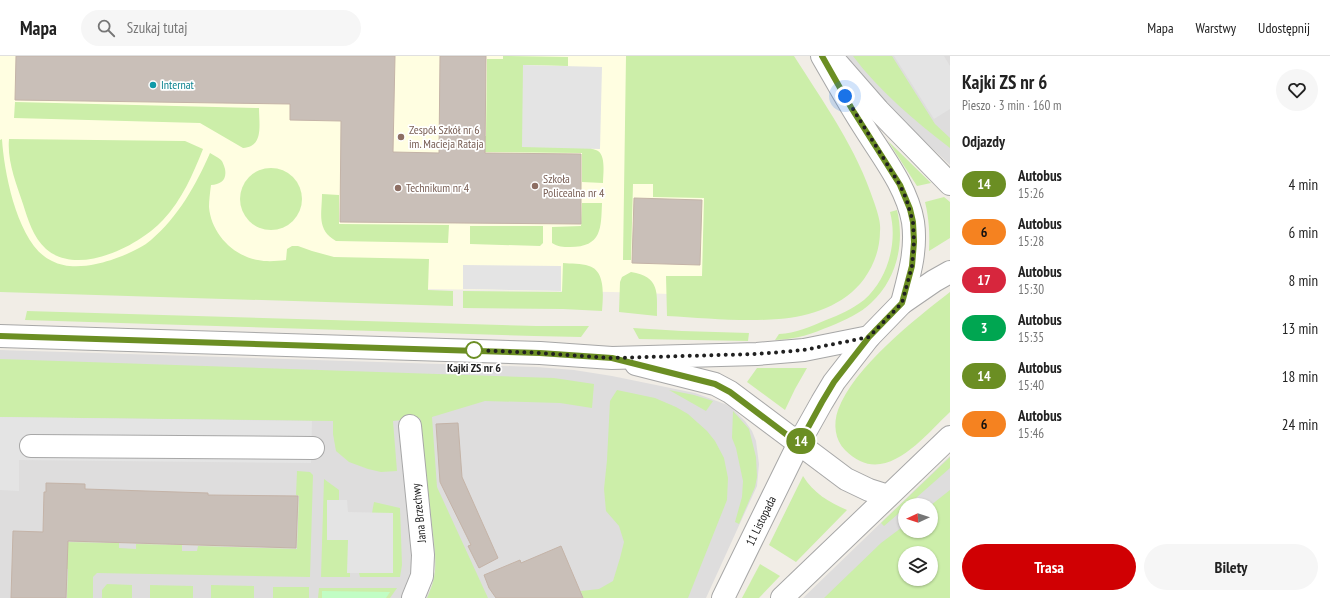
<!DOCTYPE html>
<html lang="pl">
<head>
<meta charset="utf-8">
<style>
  :root { --surface:#fff; --page:#f6f6f6; --text:#222; --muted:#767676; --line:#e0e0e0; --accent:#d00003 }
  body { margin:0; font-family:"PT Sans Narrow",sans-serif; background:var(--page); color:var(--text); height:100vh; display:flex; flex-direction:column; font-size:15px; white-space:nowrap }
  * { box-sizing:border-box; margin:0 }
  p { font-size:13px; color:var(--muted) }
  .icon { flex:none; width:22px; height:22px; fill:none; stroke:currentColor; stroke-width:2; stroke-linecap:round; stroke-linejoin:round }
  .map { position:relative; flex:1; overflow:hidden }
  .details { display:flex; flex-direction:column; background:var(--surface); width:380px }
  .details>* { flex:none }
  .badge { padding:0 8px; border-radius:13px; font-size:14px; line-height:26px }
  .needle { width:26px; rotate:267deg }
  .fabs { position:absolute; left:898px; top:442px; display:grid; gap:8px }
  .fabs a { display:grid; place-items:center; width:40px; height:40px; border-radius:50%; background:var(--surface); box-shadow:0 1px 3px #0004; font-size:20px }
  .you { position:absolute; width:20px; height:20px; margin:-10px; border:3px solid #fff; border-radius:50%; background:#1a73e8; box-shadow:0 0 0 6px #1a73e833 }
  .map>.badge { position:absolute; translate:-50% -50%; box-shadow:0 0 0 2px #fff }
  h2 { padding:0 12px; font-size:15px; line-height:36px }
  .round { display:grid; place-items:center; flex:none; width:42px; height:42px; border-radius:21px; background:var(--page) }
  .head { display:flex; align-items:center; justify-content:space-between; height:68px; padding:0 12px }
  h1 { font-size:19px; font-weight:700; line-height:30px }
  .button { display:flex; gap:8px; margin-top:auto; padding:8px 12px }
  .button a { flex:1; height:46px; border-radius:24px; background:var(--accent); color:#fff; font-size:16px; font-weight:700; line-height:46px; text-align:center }
  .button a+a { background:var(--page); color:var(--text) }
  ul { padding:0; list-style:none }
  li { display:flex; align-items:center; gap:12px; height:48px; padding:0 12px }
  li div { flex:1 }
  li b { display:block; font-size:15px }
  li em { font-style:normal }
  li .badge { min-width:44px; font-weight:700; text-align:center }
  header { display:flex; align-items:center; gap:24px; box-sizing:border-box; height:56px; padding:0 20px; background:var(--surface); border-bottom:1px solid var(--line) }
  header strong { font-size:19px }
  nav { display:flex; gap:22px; margin-inline-start:auto; font-size:14px }
  .search { width:280px; height:36px; background:var(--page); display:flex; align-items:center; gap:10px; box-sizing:border-box; padding:0 14px; border-radius:22px; color:var(--muted); font-size:15px }
  main { display:flex; flex:1; min-height:0 }
  .map>svg:first-child { display:block }
  .residential { fill:#dedddd; fill-rule:evenodd }
  .education { fill:#fffee1 }
  .grass { fill:#cceea9; fill-rule:evenodd }
  .park { fill:#c1fdc4 }
  .parking { fill:#e4e4e4 }
  .building { fill:#c9bfb8; stroke:#c4b3a7 }
  .lines { fill:none; stroke-linecap:round; stroke-linejoin:round }
  .minor-casing { stroke:#a7a7a7; stroke-width:24 }
  .tertiary-casing { stroke:#a7a7a7; stroke-width:24 }
  .minor { stroke:#fff; stroke-width:22 }
  .tertiary { stroke:#fff; stroke-width:22 }
  .line-casing { stroke:#fff; stroke-width:9 }
  .line { stroke:#6b8e23; stroke-width:6 }
  .walk { stroke:#202020; stroke-width:4; stroke-dasharray:0 7.2 }
  .culture-dot { fill:#0f9aa8; stroke:#fff; stroke-width:1.5 }
  .education-dot { fill:#8d6e63; stroke:#fff; stroke-width:1.5 }
  .stop-dot { fill:#fff; stroke:#6b8e23; stroke-width:2 }
  .labels { text-anchor:middle; stroke-width:3.5; stroke-linejoin:round; paint-order:stroke }
  .culture-label { font-size:12px; fill:#0d838f; stroke:#fff; text-anchor:start }
  .education-label { font-size:12px; fill:#785e54; stroke:#fff; text-anchor:start }
  .stop-label { font-size:12px; font-weight:bold; fill:#202020; stroke:#fff }
  .street-label { font-size:12px; fill:#202020; stroke:#fff }
</style>
</head>
<body>
<header>
<strong>Mapa</strong>
<div class="search"><svg class="icon" aria-label="search" viewBox="0 0 24 24"><circle cx="10" cy="10" r="6"/><path d="M15 15l6 6"/></svg>Szukaj tutaj</div>
<nav><a>Mapa</a><a>Warstwy</a><a>Udostępnij</a></nav>
</header>
<main>
<div class="map">
<svg width="950" height="542" viewBox="0 0 950 542">
  <rect width="100%" height="100%" fill="#f1ede6"/>
  <g class="residential">
    <polygon points="842,0 950,0 950,109 881,44"/>
    <polygon points="0,294 537,311 574,314 612,320 695,337 725,348 733,353 745,365 752,375 756,385 759,408 757,430 706,542 426,542 432,529 435,516 434,496 420,364 401,366 413,513 405,535 401,542 0,542"/>
    <path d="M950,400v142h-147l58,-56zM905,449h26v26h-26zM905,497h26v26h-26z"/>
  </g>
  <polygon class="education" points="0,0 753,0 784,242 612,236 0,226"/>
  <g class="grass">
    <path d="M503,0l65,1v9l-45,-1 69,84c2,0 4,1 6,2 8,5 5,24 5,32l-21,-1v-29l-100,-1v-16h4l1,-77h16z"/>
    <path d="M626,0h168c30,47 63,93 80,146 3,9 7,20 6,29 0,18 -6,34 -16,48 -19,26 -54,38 -85,40 -37,3 -76,-1 -112,-3l-1,-40h36l2,-78 -51,-1v-13h-20l-2,76h-8z"/>
    <path d="M853,0h39l43,68 15,14v10c-35,-27 -71,-57 -97,-92z"/>
    <path d="M15,46l244,6c0,16 5,39 -16,40l-43,-25 -186,-5z"/>
    <path d="M2,83c2,34 16,107 50,122 13,7 30,6 44,3 16,-3 44,-14 55,-24 27,-23 45,-55 59,-87 3,2 8,4 11,7 2,2 3,6 4,9 2,11 -4,15 -14,16 -1,8 -2,15 -2,22 2,26 24,49 49,53 9,2 19,1 28,0l1,-11 5,-3h6l14,5 22,6 95,2 -1,31 25,1v15l-453,-14v-152z"/>
    <path d="M9,83l176,2 18,8c-10,25 -21,51 -40,71 -24,26 -85,57 -117,29 -13,-12 -18,-29 -23,-45 -7,-21 -16,-43 -14,-65z"/>
    <polygon points="888,85 931,127 917,130"/>
    <circle cx="271" cy="143" r="31"/>
    <path d="M322,138l17,1v29l110,1 -1,18 -112,-2c-20,-11 -14,-28 -14,-47z"/>
    <path d="M944,141l6,5v36l-21,13c1,-16 0,-33 -4,-49z"/>
    <path d="M582,147h20c-1,25 0,44 -32,44 -7,0 -12,0 -18,-4v-16l29,-1z"/>
    <path d="M897,154c8,33 0,69 -26,93 -10,10 -26,17 -40,23 -20,8 -33,13 -56,14l4,-6c17,-1 31,-7 47,-14 14,-5 26,-11 38,-20 24,-21 34,-58 26,-88z"/>
    <polygon points="470,170 543,170 543,187 540,190 470,188"/>
    <path d="M563,207c8,1 18,0 26,3 17,5 14,31 13,45l-39,-2 -100,-1v-17l99,1z"/>
    <path d="M631,216c29,5 26,20 26,44l-38,-4 1,-30 2,-5z"/>
    <path d="M950,236v120c-27,25 -66,78 -105,38 -10,-10 -12,-26 -7,-40 16,-43 76,-90 112,-118z"/>
    <polygon points="27,255 536,270 589,270 581,281 534,280 25,264"/>
    <polygon points="633,272 682,275 749,277 748,285 639,283"/>
    <path d="M0,303l554,19 40,6 -2,24 -32,-5 -75,-2 -53,16 5,70 51,111h-61c8,-18 9,-26 8,-46l-15,-134 -27,3 4,50 -16,1 -13,-3 -19,-7 -13,-11 -3,-17v-13l-333,-4z"/>
    <polygon points="757,312 807,312 795,333 785,354 747,326"/>
    <polygon points="617,334 655,342 676,351 688,358 707,375 715,385 724,402 728,422 727,444 688,542 583,542 581,535 599,533 613,525 620,502 624,486 619,470 606,455 604,433 607,404 610,345"/>
    <polygon points="669,334 694,339 713,345 706,355"/>
    <polygon points="733,355 749,373 756,401 757,421 755,431 739,468 735,466 742,441 743,425 736,392 732,382"/>
    <polygon points="950,401 950,412 908,449 905,449 905,452 884,470 881,467"/>
    <polygon points="297,415 310,416 313,419 310,521 97,517 93,521 93,542 67,542 68,513 63,512 63,486 119,487 119,492 136,493 136,488 182,489 182,495 197,495 198,490 297,493 299,440 296,439"/>
    <path d="M803,420c10,17 26,26 44,34l-51,52 -27,-17z"/>
    <polygon points="324,423 339,434 339,444 328,444 328,483 348,484 348,517 350,517 350,521 321,521"/>
    <path d="M950,434v108h-126l57,-55 24,-18v6h26v-26zM905,497h26v26h-26z"/>
    <polygon points="374,446 400,452 402,509 400,521 360,521 359,517 393,517 393,457 372,457"/>
    <polygon points="760,508 780,520 759,542 742,542"/>
    <polygon points="107,528 132,529 132,542 102,542 102,534"/>
    <polygon points="150,529 193,530 193,542 150,542"/>
    <polygon points="211,529 254,530 254,542 211,542"/>
    <rect x="273" y="531" width="36" height="11"/>
    <polygon points="319,532 397,532 390,542 318,542"/>
  </g>
  <polygon class="park" points="322,535 390,536 386,542 322,542"/>
  <g class="parking">
    <polygon points="894,0 944,0 950,10 950,53 934,63"/>
    <polygon points="523,9 602,11 600,93 522,91"/>
    <polygon points="463,209 561,210 561,235 463,233"/>
    <polygon points="0,361 312,365 311,407 19,404 19,435 0,434"/>
    <polygon points="327,444 347,444 348,456 393,457 393,517 347,517 348,484 327,484"/>
  </g>
  <g class="building">
    <polygon points="16,0 395,0 393,96 439,97 440,0 486,0 485,97 581,98 581,168 340,166 341,65 290,64 290,48 15,44"/>
    <polygon points="634,142 702,144 700,209 632,207"/>
    <polygon points="458,367 462,421 498,502 479,512 468,490 471,489 440,426 436,368"/>
    <polygon points="46,427 85,428 85,433 208,437 208,439 298,440 296,492 68,485 66,542 11,542 13,475 43,476 44,436 46,436"/>
    <polygon points="561,490 583,542 496,542 489,532 484,519 520,504 521,507"/>
  </g>
  <g class="lines">
    <g class="minor-casing">
      <g id="minor">
        <polyline points="410,370 423,499 422,520 413,542"/>
        <polyline points="31,390 313,392"/>
      </g>
    </g>
    <g class="tertiary-casing">
      <g id="tertiary">
        <path d="M822,0c14,24 27,48 42,71 18,29 43,60 49,95 4,28 -4,54 -11,81"/>
        <polyline points="837,7 878,54 950,128"/>
        <polyline points="0,280 540,297 612,302 757,298 804,294 869,281"/>
        <polyline points="636,308 715,328 730,336 846,423 869,434 888,440"/>
        <polyline points="723,542 799,387 822,346 834,326 869,281 902,247 934,225 950,216"/>
        <polyline points="782,542 950,381"/>
      </g>
    </g>
    <use href="#minor" class="minor"/>
    <use href="#tertiary" class="tertiary"/>
  </g>
  <g class="lines">
    <g class="line-casing">
      <polyline id="line" points="0,280 540,297 612,302 715,328 730,336 799,388 822,346 834,326 869,281 902,247 912,210 914,186 913,166 910,153 900,129 852,53 822,0"/>
    </g>
    <use href="#line" class="line"/>
    <polyline class="walk" points="474,294 540,297 612,302 757,298 804,294 869,281 902,247 912,210 914,186 913,166 906,142 900,129 845,40"/>
  </g>
  <circle class="culture-dot" cx="153" cy="29" r="4"/>
  <g class="education-dot">
    <circle cx="401" cy="81" r="4"/>
    <circle cx="535" cy="130" r="4"/>
    <circle cx="398" cy="132" r="4"/>
  </g>
  <circle class="stop-dot" cx="474" cy="294" r="8"/>
  <g class="labels">
    <g class="culture-label">
      <text x="161" y="33">Internat</text>
    </g>
    <g class="education-label">
      <text x="409" y="78">Zespół Szkół nr 6<tspan x="409" dy="14">im. Macieja Rataja</tspan></text>
      <text x="543" y="127">Szkoła<tspan x="543" dy="14">Policealna nr 4</tspan></text>
      <text x="406" y="136">Technikum nr 4</text>
    </g>
    <g class="stop-label">
      <text x="474" y="316">Kajki ZS nr 6</text>
    </g>
    <g class="street-label">
      <text transform="translate(419 457) rotate(-96)" y="4">Jana Brzechwy</text>
      <text transform="translate(761 465) rotate(-64)" y="4">11 Listopada</text>
    </g>
  </g>
</svg>
<div class="fabs">
<a><svg class="needle" viewBox="-14 -14 28 28"><path d="M0-13l5 13h-10z" fill="#e53935"/><path d="M0 13l5-13h-10z" fill="#767676"/></svg></a>
<a><svg class="icon" aria-label="layers" viewBox="0 0 24 24"><path d="M12 4l9 5-9 5-9-5zM3 14l9 5 9-5"/></svg></a>
</div>
<div class="you" style="left:845px;top:40px"></div>
<b class="badge" style="left:801px;top:385px;background:#6b8e23;color:#fff">14</b>
</div>
<section class="details">
<div class="head"><div><h1>Kajki ZS nr 6</h1><p>Pieszo · 3 min · 160 m</p></div><a class="round"><svg class="icon" aria-label="heart" viewBox="0 0 24 24"><path d="M12 20l-8-8c-3-5 5-10 8-4 3-6 11-1 8 4z"/></svg></a></div>
<h2>Odjazdy</h2>
<ul>
<li><span class="badge" style="background:#6b8e23;color:#fff">14</span><div><b>Autobus</b><p>15:26</p></div><em>4 min</em></li>
<li><span class="badge" style="background:#f58220;color:#111">6</span><div><b>Autobus</b><p>15:28</p></div><em>6 min</em></li>
<li><span class="badge" style="background:#d7263d;color:#fff">17</span><div><b>Autobus</b><p>15:30</p></div><em>8 min</em></li>
<li><span class="badge" style="background:#00a651;color:#fff">3</span><div><b>Autobus</b><p>15:35</p></div><em>13 min</em></li>
<li><span class="badge" style="background:#6b8e23;color:#fff">14</span><div><b>Autobus</b><p>15:40</p></div><em>18 min</em></li>
<li><span class="badge" style="background:#f58220;color:#111">6</span><div><b>Autobus</b><p>15:46</p></div><em>24 min</em></li>
</ul>
<div class="button"><a>Trasa</a><a>Bilety</a></div>
</section>
</main>
</body>
</html>
